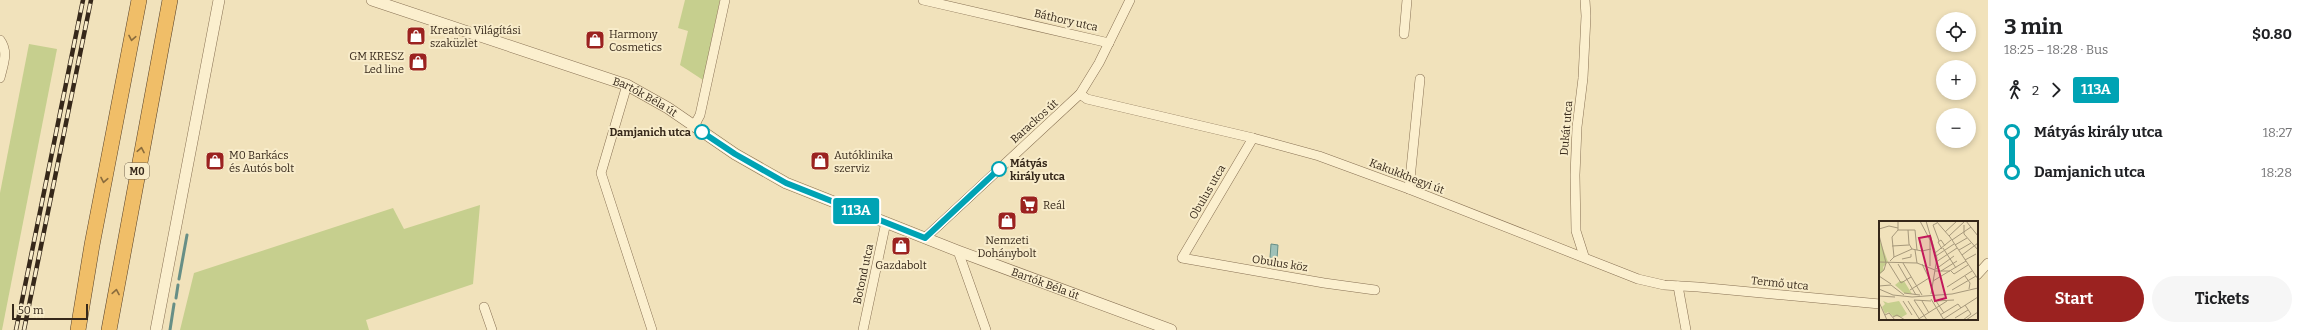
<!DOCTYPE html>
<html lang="en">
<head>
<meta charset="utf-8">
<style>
  :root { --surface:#fff; --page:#f6f6f6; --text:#202124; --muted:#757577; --accent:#9b2220 }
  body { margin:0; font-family:Bitter,serif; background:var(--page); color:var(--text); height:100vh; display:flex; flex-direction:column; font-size:15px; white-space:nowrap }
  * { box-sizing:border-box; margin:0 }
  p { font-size:13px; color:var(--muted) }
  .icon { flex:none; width:22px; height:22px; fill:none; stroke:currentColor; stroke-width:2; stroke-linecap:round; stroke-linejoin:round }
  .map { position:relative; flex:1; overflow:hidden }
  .side { display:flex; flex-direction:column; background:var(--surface); width:320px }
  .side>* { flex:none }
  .badge { padding:0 8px; border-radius:3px; font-size:14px; line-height:26px }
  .tools { position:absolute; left:1936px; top:12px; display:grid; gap:8px }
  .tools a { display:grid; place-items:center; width:40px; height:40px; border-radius:50%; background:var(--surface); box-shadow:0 2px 6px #0003; font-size:20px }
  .scale { position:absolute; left:12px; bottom:10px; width:76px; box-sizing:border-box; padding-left:4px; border:2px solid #36281a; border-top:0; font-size:11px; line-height:14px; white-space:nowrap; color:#36281a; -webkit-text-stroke:3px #f8ecca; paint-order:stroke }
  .map>.badge { position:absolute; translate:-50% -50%; box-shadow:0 0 0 2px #fff }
  .legs { display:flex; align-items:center; gap:6px; height:44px; padding:0 16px; font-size:13px }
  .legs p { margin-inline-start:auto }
  .overview { display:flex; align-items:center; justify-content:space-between; height:68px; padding:0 16px }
  h1 { font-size:22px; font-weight:700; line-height:30px }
  .primary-button { display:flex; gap:8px; margin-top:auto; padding:8px 16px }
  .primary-button a { flex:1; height:46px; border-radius:24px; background:var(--accent); color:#fff; font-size:16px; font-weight:700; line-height:46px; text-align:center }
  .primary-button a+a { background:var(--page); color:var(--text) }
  ul { padding:0 16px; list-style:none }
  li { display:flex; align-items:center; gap:14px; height:40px; font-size:15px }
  li i { display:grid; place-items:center; width:6px; height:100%; margin:0 5px; background:currentColor }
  li i::after { content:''; width:10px; height:10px; margin:-5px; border:3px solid; border-radius:50%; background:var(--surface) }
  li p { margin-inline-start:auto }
  li:first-child i { background:linear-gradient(#0000 50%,currentColor 0) }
  li:last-child i { background:linear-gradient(currentColor 50%,#0000 0) }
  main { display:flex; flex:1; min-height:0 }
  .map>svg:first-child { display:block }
  .green { fill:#c6cf8e }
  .water { fill:#9fc1b8; stroke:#678f86 }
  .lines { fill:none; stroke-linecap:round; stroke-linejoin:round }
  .stream { stroke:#678f86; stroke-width:3 }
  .minor-casing { stroke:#887154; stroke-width:10 }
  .tertiary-casing { stroke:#887154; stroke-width:12 }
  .trunk-casing { stroke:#553f29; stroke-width:16 }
  .minor { stroke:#fbefce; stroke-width:9 }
  .tertiary { stroke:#fbefce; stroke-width:11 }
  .trunk { stroke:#f0be68; stroke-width:15 }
  .rail-casing { stroke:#36281a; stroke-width:4.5 }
  .rail { stroke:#f8ecca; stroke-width:3; stroke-dasharray:9; stroke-linecap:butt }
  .oneway { stroke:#8a6c3d }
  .line-1-casing { stroke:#fff; stroke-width:9 }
  .line-1 { stroke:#00a3b4; stroke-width:6 }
  .stop-1-dot { fill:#fff; stroke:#00a3b4; stroke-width:2 }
  .labels { text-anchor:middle; stroke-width:4; stroke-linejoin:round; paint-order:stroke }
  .shield { fill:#f8ecca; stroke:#70634f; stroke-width:1 }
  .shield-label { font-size:10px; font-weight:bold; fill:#36281a }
  .street-label { font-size:11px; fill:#36281a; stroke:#f8ecca }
  .poi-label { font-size:11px; fill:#36281a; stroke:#f8ecca; text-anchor:start }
  .stop-label { font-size:11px; font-weight:bold; fill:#36281a; stroke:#f8ecca; text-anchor:end }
  .inset-road { fill:none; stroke:#a6987b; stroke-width:1 }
  .view { fill:#c2185b; fill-opacity:0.15; stroke:#c2185b; stroke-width:2 }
  .inset-edge { fill:none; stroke:#36281a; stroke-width:2 }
</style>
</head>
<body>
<main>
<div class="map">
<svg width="1988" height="330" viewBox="0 0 1988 330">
  <rect width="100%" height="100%" fill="#f1e2bb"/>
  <g class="green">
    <polygon points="685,0 720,0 703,80 680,65 688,31 678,28"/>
    <polygon points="29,44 57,49 2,330 0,330 0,193"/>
    <polygon points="480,205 473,284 366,320 369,330 180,330 194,273 393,208 404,229"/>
  </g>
  <polygon class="water" points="1271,244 1278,245 1277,259 1270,258"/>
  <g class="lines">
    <g class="stream">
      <polyline points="179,279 187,235"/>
      <polyline points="176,298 178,285"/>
      <polyline points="170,330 174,304"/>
    </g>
    <g class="minor-casing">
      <g id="minor">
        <polyline points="923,0 1109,43"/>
        <polyline points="1404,34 1407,0"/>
        <path d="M0,40c9,12 3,25 0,38"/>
        <polyline points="627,85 601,173 652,330"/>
        <polyline points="1080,94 1087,99 1253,138 1319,156 1409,189 1638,279 1664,285 1698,287 1880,304"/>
        <polyline points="694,126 700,115 725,0"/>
        <polyline points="1253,138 1182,258 1324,283 1375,290"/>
        <polyline points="1409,189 1420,79"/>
        <polyline points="925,238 1080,94 1099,63 1130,0"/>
        <polyline points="958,251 986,330"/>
        <polyline points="1584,256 1576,231 1575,175 1577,127 1583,78 1586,16 1585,0"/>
        <polyline points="1977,275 1988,263"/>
        <polyline points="1678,286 1686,330"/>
        <polyline points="484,307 492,330"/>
        <polyline points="863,330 886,222"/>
      </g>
    </g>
    <g class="tertiary-casing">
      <g id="tertiary">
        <path id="s1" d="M372,0l255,85 41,23 67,46 51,29 172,68 213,79"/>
        <polyline points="156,330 219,0"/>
      </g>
    </g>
    <g class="trunk-casing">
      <g id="trunk">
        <polyline points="78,330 92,245 139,0"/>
        <polyline points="109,330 170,0"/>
      </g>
    </g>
    <use href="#minor" class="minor"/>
    <use href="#tertiary" class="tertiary"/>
    <use href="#trunk" class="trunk"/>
    <g class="rail-casing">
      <g id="rail">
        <polyline points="16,330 83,0"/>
        <polyline points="24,330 91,0"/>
      </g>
    </g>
    <use href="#rail" class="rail"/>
  </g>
  <defs><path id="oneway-chevron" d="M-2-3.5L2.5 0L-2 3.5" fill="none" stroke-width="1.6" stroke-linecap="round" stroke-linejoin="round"/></defs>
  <g class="oneway">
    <use href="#oneway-chevron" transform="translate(132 38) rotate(101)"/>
    <use href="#oneway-chevron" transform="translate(141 150) rotate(-79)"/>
    <use href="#oneway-chevron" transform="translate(104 180) rotate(101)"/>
    <use href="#oneway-chevron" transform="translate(116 292) rotate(-80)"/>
  </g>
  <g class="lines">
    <g class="line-1-casing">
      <polyline id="line-1" points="702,132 735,154 786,183 925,238 999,169"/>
    </g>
    <use href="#line-1" class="line-1"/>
  </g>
  <defs>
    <g id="shop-square" transform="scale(1)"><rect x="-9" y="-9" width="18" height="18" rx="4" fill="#9b2220" stroke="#f8ecca"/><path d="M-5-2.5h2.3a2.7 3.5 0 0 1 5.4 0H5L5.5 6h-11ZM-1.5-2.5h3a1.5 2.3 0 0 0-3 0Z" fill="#fff"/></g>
    <g id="supermarket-square" transform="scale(1)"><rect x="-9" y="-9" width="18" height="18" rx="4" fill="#9b2220" stroke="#f8ecca"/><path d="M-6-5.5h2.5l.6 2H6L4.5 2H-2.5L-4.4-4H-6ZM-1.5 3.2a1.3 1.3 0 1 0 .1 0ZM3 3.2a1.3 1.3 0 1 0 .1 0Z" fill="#fff"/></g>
  </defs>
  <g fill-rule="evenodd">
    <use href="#shop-square" x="416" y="36"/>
    <use href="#shop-square" x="595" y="40"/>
    <use href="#shop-square" x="418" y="62"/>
    <use href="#shop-square" x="215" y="161"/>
    <use href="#shop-square" x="820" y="161"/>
    <use href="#supermarket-square" x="1029" y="205"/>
    <use href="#shop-square" x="1007" y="221"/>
    <use href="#shop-square" x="901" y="246"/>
  </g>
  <g class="stop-1-dot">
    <circle cx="702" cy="132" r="7"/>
    <circle cx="999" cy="169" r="7"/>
  </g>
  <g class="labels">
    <rect class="shield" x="125" y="163" width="24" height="16" rx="3"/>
    <g class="shield-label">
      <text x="137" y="175">M0</text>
    </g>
    <g class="street-label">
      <text transform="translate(1066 20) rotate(13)" y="4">Báthory utca</text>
      <text dy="4" stroke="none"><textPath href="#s1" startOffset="290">Bartók Béla út</textPath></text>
      <text transform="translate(1034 121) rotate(-42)" y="4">Barackos út</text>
      <text transform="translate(1566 128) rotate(-85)" y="4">Dukát utca</text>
      <text transform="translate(1407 176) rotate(21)" y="4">Kakukkhegyi út</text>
      <text transform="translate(1207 192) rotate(-60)" y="4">Obulus utca</text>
      <text transform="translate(1280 263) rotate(9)" y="4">Obulus köz</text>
      <text transform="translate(863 274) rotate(-78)" y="4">Botond utca</text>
      <text dy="4" stroke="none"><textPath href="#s1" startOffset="734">Bartók Béla út</textPath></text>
      <text transform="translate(1780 283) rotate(6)" y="4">Termő utca</text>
    </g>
    <g class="poi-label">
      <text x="430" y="34">Kreaton Világítási<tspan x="430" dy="13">szaküzlet</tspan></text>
      <text x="609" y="38">Harmony<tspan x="609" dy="13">Cosmetics</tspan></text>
      <text x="404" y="60" text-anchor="end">GM KRESZ<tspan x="404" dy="13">Led line</tspan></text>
      <text x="229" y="159">M0 Barkács<tspan x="229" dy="13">és Autós bolt</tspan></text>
      <text x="834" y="159">Autóklinika<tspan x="834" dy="13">szerviz</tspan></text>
      <text x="1043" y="209">Reál</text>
      <text x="1007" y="244" text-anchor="middle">Nemzeti<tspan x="1007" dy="13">Dohánybolt</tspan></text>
      <text x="901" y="269" text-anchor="middle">Gazdabolt</text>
    </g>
    <g class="stop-label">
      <text x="691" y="136">Damjanich utca</text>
      <text x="1010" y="167" text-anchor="start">Mátyás<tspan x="1010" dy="13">király utca</tspan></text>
    </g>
  </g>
  <g transform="translate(1879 221)">
    <rect width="99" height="99" fill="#f1e2bb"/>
    <path d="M0,17l9,24 -5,5 1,3 -5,5zM21,60h4l8,13 -8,-1 -9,-8zM4,80l5,2 11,-2 8,13 -5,3 -9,-1 -5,-4 -3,2 -3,-7 3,-3z" fill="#c6cf8e"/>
    <path class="inset-road" d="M41,0l10,19v26M47,0l11,37 -6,36M57,0l14,16 28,42M87,0l12,15M58,2l-4,2 6,16M85,4v9l14,16M0,8l10,-3 9,2M19,9h17l2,20M29,9l1,14 3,5M66,11l12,-11M0,14l7,28M70,15l16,-15M73,19l19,-13M76,24l12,-7M13,25l17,-1M64,27l13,20M63,28l-4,-7 3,-2 4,6M36,29l2,13M80,29l12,-7M56,32l16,-13M83,34l16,-12M57,35l18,-12M15,36l18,-8 10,2 9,-2M23,38l9,-2v-3M86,39l11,-6M11,40l4,-4 -2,-20 6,-7v-9M0,41l38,1 18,7M9,41l13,21 10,-6M57,41l21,-14M24,42l19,32M19,43l18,31M57,48l18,-13M56,50h15M62,50l16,-10M72,50l3,3 14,-9M0,53l5,-4 2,-7M0,55l12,8M86,55l5,7 -1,6M54,60l33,-20M0,65l12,-1 13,10M68,66l25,-16M0,68l14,6 19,2 40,-3 26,-6M31,69l19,-12 -7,-14M73,69l24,-14M25,72l16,2M0,75l16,1M52,78l13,21M35,79l13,20M35,79l17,1M24,80l9,14M29,80l12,19M43,80l7,12M0,81l8,18M65,92l-8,-12 18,-1M6,94l4,-2 6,7M61,94l18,-11 3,4M14,96l4,-2 8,5M76,97l13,-8M38,99l30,-19M63,99l36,-23M84,99l8,-6 -6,-9M87,99l12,-8"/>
    <path class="view" d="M51,15l16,62 -11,3 -16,-63z"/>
    <rect width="99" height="99" class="inset-edge"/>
  </g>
</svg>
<div class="tools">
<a><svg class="icon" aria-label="locate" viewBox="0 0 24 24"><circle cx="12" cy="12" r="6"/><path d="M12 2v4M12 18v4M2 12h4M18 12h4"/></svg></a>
<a>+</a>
<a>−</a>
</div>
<div class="scale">50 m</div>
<b class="badge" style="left:856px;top:211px;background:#00a3b4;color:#fff">113A</b>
</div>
<section class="side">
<div class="overview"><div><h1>3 min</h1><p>18:25 – 18:28 · Bus</p></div><b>$0.80</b></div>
<div class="legs"><svg class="icon" aria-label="walk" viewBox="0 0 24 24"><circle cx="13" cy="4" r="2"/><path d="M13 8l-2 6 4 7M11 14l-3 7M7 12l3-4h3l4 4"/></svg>2<svg class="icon" aria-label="forward" viewBox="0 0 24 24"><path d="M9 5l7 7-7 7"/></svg><b class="badge" style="background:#00a3b4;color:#fff">113A</b></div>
<ul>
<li><i style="color:#00a3b4"></i><b>Mátyás király utca</b><p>18:27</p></li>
<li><i style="color:#00a3b4"></i><b>Damjanich utca</b><p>18:28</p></li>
</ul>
<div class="primary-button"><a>Start</a><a>Tickets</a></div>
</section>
</main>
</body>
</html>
